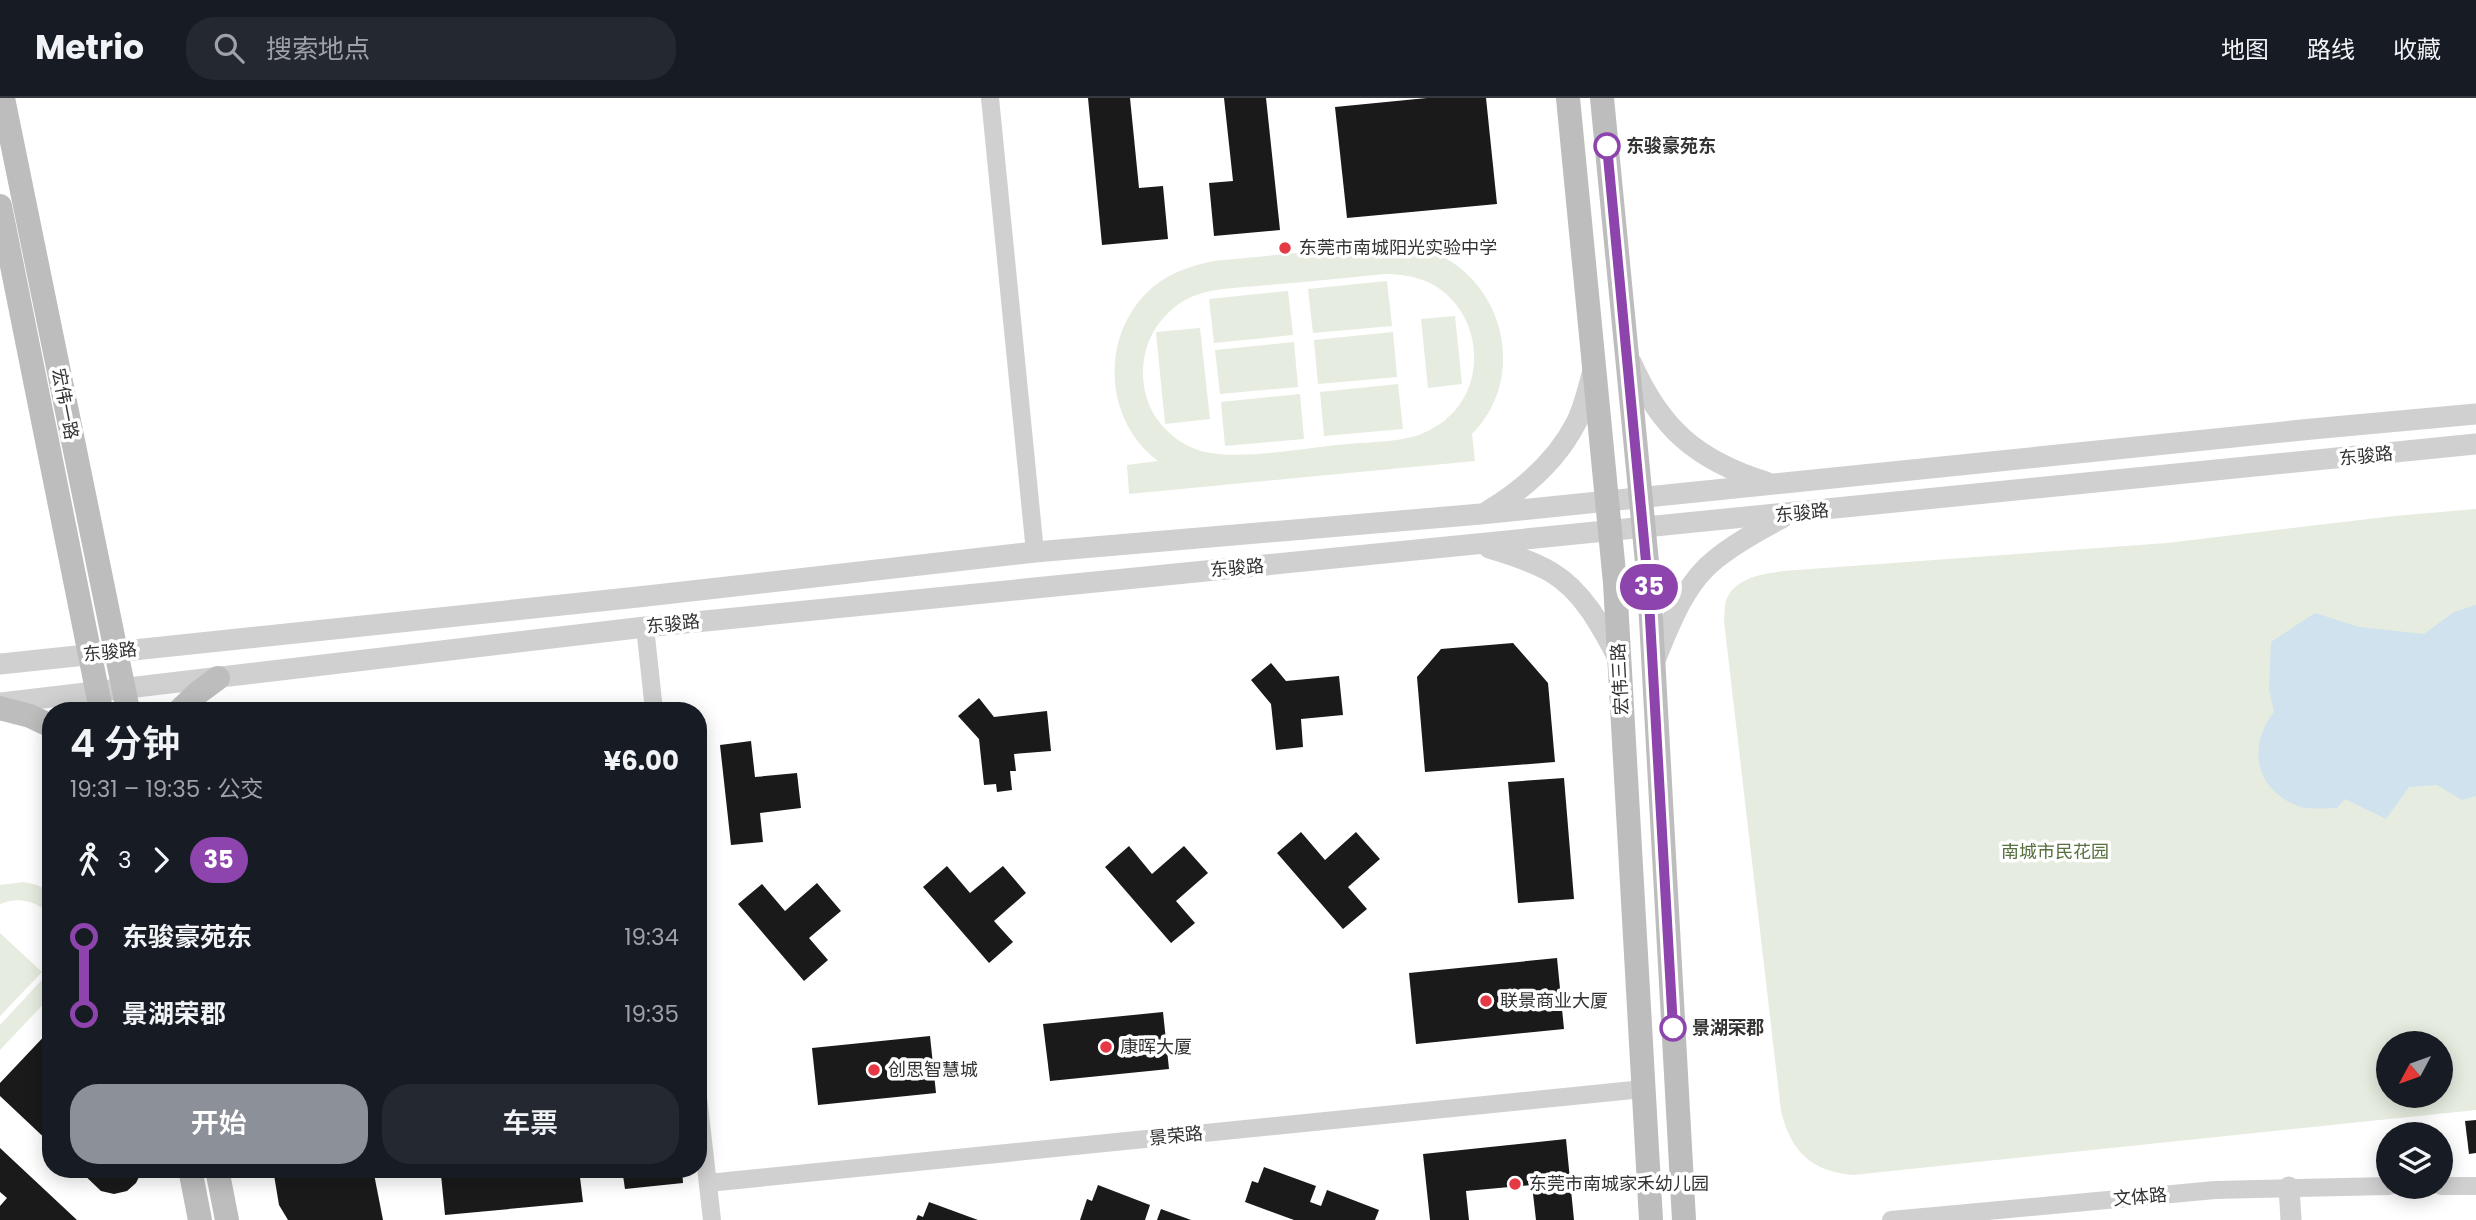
<!DOCTYPE html>
<html lang="zh">
<head>
<meta charset="utf-8">
<style>
  :root { --surface:#171b24; --page:#242831; --text:#f1f3f6; --muted:#9ea1a6; --line:#363941; --accent:#8c9099 }
  body { margin:0; font-family:Poppins,"Noto Sans SC",sans-serif; background:var(--page); color:var(--text); height:100vh; display:flex; flex-direction:column; font-size:26px; white-space:nowrap }
  * { box-sizing:border-box; margin:0 }
  p { font-size:23px; color:var(--muted) }
  .icon { flex:none; width:38px; height:38px; fill:none; stroke:currentColor; stroke-width:2; stroke-linecap:round; stroke-linejoin:round }
  .map { position:relative; flex:1; overflow:hidden }
  .sheet { position:absolute; left:42px; top:604px; width:665px; height:476px; display:flex; flex-direction:column; background:var(--surface); border-radius:28px; box-shadow:0 4px 18px #0003 }
  .sheet>* { flex:none }
  .badge { padding:0 14px; border-radius:23px; font-size:24px; line-height:46px }
  .needle { width:46px; rotate:229deg }
  .fabs { position:absolute; left:2376px; top:933px; display:grid; gap:14px }
  .fabs a { display:grid; place-items:center; width:77px; height:77px; border-radius:50%; background:var(--surface); box-shadow:0 4px 18px #0003; font-size:35px }
  .map>.badge { position:absolute; translate:-50% -50%; box-shadow:0 0 0 4px #fff }
  .legs { display:flex; align-items:center; gap:10px; height:77px; padding:0 28px; font-size:23px }
  .legs p { margin-inline-start:auto }
  .headline { display:flex; align-items:center; justify-content:space-between; height:119px; padding:0 28px }
  h1 { font-size:38px; font-weight:600; line-height:52px }
  .cta { display:flex; gap:14px; margin-top:auto; padding:14px 28px }
  .cta a { flex:1; height:80px; border-radius:28px; background:var(--accent); color:#fff; font-size:28px; font-weight:600; line-height:80px; text-align:center }
  .cta a+a { background:var(--page); color:var(--text) }
  ul { padding:0 28px; list-style:none }
  li { display:flex; align-items:center; gap:24px; height:77px; font-size:26px }
  li i { display:grid; place-items:center; width:10px; height:100%; margin:0 9px; background:currentColor }
  li i::after { content:''; width:18px; height:18px; margin:-9px; border:5px solid; border-radius:50%; background:var(--surface) }
  li p { margin-inline-start:auto }
  li:first-child i { background:linear-gradient(#0000 50%,currentColor 0) }
  li:last-child i { background:linear-gradient(currentColor 50%,#0000 0) }
  header { display:flex; align-items:center; gap:42px; box-sizing:border-box; height:98px; padding:0 35px; background:var(--surface); border-bottom:2px solid var(--line) }
  header strong { font-size:33px }
  nav { display:flex; gap:38px; margin-inline-start:auto; font-size:24px }
  .search { width:490px; height:63px; background:var(--page); display:flex; align-items:center; gap:18px; box-sizing:border-box; padding:0 24px; border-radius:28px; color:var(--muted); font-size:26px }
  .map>svg:first-child { display:block }
  .green { fill:#e6ecdf; fill-rule:evenodd }
  .water { fill:#cfe2ee }
  .building { fill:#1a1a1a }
  .lines { fill:none; stroke-linecap:round; stroke-linejoin:round }
  .minor { stroke:#d0d0d0; stroke-width:18 }
  .tertiary { stroke:#d0d0d0; stroke-width:21 }
  .secondary { stroke:#bdbdbd; stroke-width:24 }
  .line-1-casing { stroke:#fff; stroke-width:16 }
  .line-1 { stroke:#8e44ad; stroke-width:10 }
  .stop-1-dot { fill:#fff; stroke:#8e44ad; stroke-width:3.5 }
  .poi-dot { fill:#e63946; stroke:#fff; stroke-width:2.5 }
  .labels { text-anchor:middle; stroke-width:7; stroke-linejoin:round; paint-order:stroke }
  .stop-label { font-size:18px; font-weight:bold; fill:#333; stroke:#fff; text-anchor:start }
  .poi-label { font-size:18px; fill:#333; stroke:#fff; text-anchor:start }
  .street-label { font-size:18px; fill:#333; stroke:#fff }
  .park-label { font-size:18px; fill:#56703f; stroke:#fff }
</style>
</head>
<body>
<header>
<strong>Metrio</strong>
<div class="search"><svg class="icon" aria-label="search" viewBox="0 0 24 24"><circle cx="10" cy="10" r="6"/><path d="M15 15l6 6"/></svg>搜索地点</div>
<nav><a>地图</a><a>路线</a><a>收藏</a></nav>
</header>
<div class="map">
<svg width="2476" height="1122" viewBox="0 0 2476 1122">
  <rect width="100%" height="100%" fill="#fff"/>
  <g class="green">
    <path d="M1382,147c22,0 44,2 63,13 63,35 79,124 27,176l3,27 -346,33 -2,-29 31,-4c-56,-42 -58,-129 -5,-174 18,-15 38,-21 60,-26zM1384,176c16,0 31,2 46,9 52,27 60,102 14,138 -8,6 -19,12 -28,15 -25,7 -54,6 -79,9 -38,4 -96,15 -132,7 -22,-5 -42,-21 -53,-41 -9,-18 -11,-38 -7,-57 5,-23 20,-42 40,-54 24,-13 56,-12 83,-15 38,-3 77,-7 116,-11z"/>
    <polygon points="1387,183 1392,228 1313,235 1308,191"/>
    <polygon points="1288,193 1293,237 1214,245 1209,201"/>
    <polygon points="1455,218 1462,286 1428,290 1421,221"/>
    <polygon points="1200,230 1210,321 1165,326 1156,234"/>
    <polygon points="1393,234 1397,279 1318,286 1314,242"/>
    <polygon points="1294,244 1298,289 1220,296 1215,252"/>
    <polygon points="1398,286 1403,331 1324,338 1320,294"/>
    <polygon points="1300,296 1304,341 1225,348 1221,304"/>
    <path d="M2476,411v601l-623,65c-43,-4 -62,-24 -72,-64l-57,-490c1,-7 0,-17 3,-23 10,-21 36,-24 56,-27l384,-28 227,-27zM2389,945h52v53h-52z"/>
    <path d="M24,784l13,3 14,7v23c-14,-14 -33,-19 -51,-11v-19z"/>
    <polygon points="0,835 42,874 0,918"/>
    <polygon points="51,872 51,898 0,952 0,927"/>
  </g>
  <path class="water" d="M2476,507v191l-14,4 -25,-15 -28,2 -23,32 -41,-20 -8,9c-12,0 -28,2 -39,-2 -43,-16 -51,-60 -24,-94l-5,-22 2,-48 44,-29 44,14 65,7 30,-22z"/>
  <g class="building">
    <polygon points="1088,0 1130,0 1139,90 1163,88 1168,141 1102,147"/>
    <polygon points="1224,0 1266,0 1280,132 1214,138 1209,85 1233,83"/>
    <polygon points="1427,0 1486,0 1497,106 1347,120 1335,9"/>
    <polygon points="1513,545 1548,585 1555,664 1425,674 1417,579 1441,551"/>
    <polygon points="1271,565 1286,583 1339,578 1343,617 1301,621 1303,649 1276,652 1271,606 1251,582"/>
    <polygon points="979,600 994,619 1047,613 1051,653 1014,656 1016,673 1010,673 1012,692 997,694 996,686 984,687 979,641 958,618"/>
    <polygon points="751,643 755,679 797,675 801,710 760,715 763,744 731,747 720,647"/>
    <polygon points="1564,680 1574,801 1518,805 1508,684"/>
    <polygon points="1301,734 1325,762 1356,734 1380,761 1348,789 1367,811 1343,831 1277,755"/>
    <polygon points="1129,748 1152,776 1184,748 1208,775 1176,803 1195,825 1171,845 1105,769"/>
    <polygon points="947,768 970,795 1003,768 1026,795 994,823 1013,844 989,865 923,789"/>
    <polygon points="817,785 841,813 809,840 828,862 804,883 738,806 762,786 785,813"/>
    <polygon points="1557,860 1564,931 1416,946 1409,875"/>
    <polygon points="1163,914 1169,971 1050,983 1043,926"/>
    <polygon points="51,931 51,1046 0,998 0,985"/>
    <polygon points="930,938 936,995 818,1007 812,950"/>
    <polygon points="2476,1022 2476,1055 2469,1056 2465,1023"/>
    <polygon points="1566,1041 1574,1122 1536,1122 1532,1087 1466,1093 1469,1122 1430,1122 1423,1056"/>
    <polygon points="0,1050 77,1122 0,1122 0,1108 7,1100 0,1094"/>
    <polygon points="1264,1069 1316,1088 1310,1104 1321,1108 1327,1092 1379,1112 1375,1122 1294,1122 1245,1104 1252,1083 1258,1085"/>
    <polygon points="78,1071 143,1071 136,1085 127,1093 114,1096 101,1093"/>
    <polygon points="273,1071 373,1071 383,1122 288,1122 279,1107"/>
    <polygon points="504,1071 579,1071 583,1104 445,1117 441,1077"/>
    <polygon points="622,1071 682,1071 683,1085 625,1091"/>
    <polygon points="1098,1087 1150,1107 1145,1122 1080,1122 1087,1101 1092,1103"/>
    <polygon points="929,1104 978,1122 916,1122 918,1117 923,1119"/>
    <polygon points="1161,1111 1191,1122 1157,1122"/>
  </g>
  <g class="lines">
    <g class="minor">
      <polyline points="990,0 1035,454"/>
      <polyline points="645,529 654,612"/>
      <polyline points="698,999 712,1122"/>
      <polyline points="708,1085 1643,991"/>
      <polyline points="2441,1088 2476,1088"/>
      <polyline points="1891,1122 2215,1092 2389,1088"/>
    </g>
    <g class="tertiary">
      <path d="M1631,264c29,66 65,98 135,120"/>
      <path d="M1488,413c36,-22 68,-49 88,-88 8,-15 12,-35 17,-52"/>
      <path d="M1489,450c20,6 43,13 62,24 32,19 50,54 67,86"/>
      <polyline points="0,566 638,499 1035,454 1481,416 2312,331 2476,316"/>
      <path d="M1653,567c16,-38 30,-81 64,-107 20,-16 42,-28 65,-40"/>
      <polyline points="0,605 645,529 2476,346"/>
      <polyline points="2289,1089 2291,1122"/>
    </g>
    <g class="secondary">
      <polyline points="3,0 128,612"/>
      <polyline points="1568,0 1615,485 1651,1122"/>
      <polyline points="1602,0 1649,485 1684,1122"/>
      <polyline points="0,108 101,612"/>
      <polyline points="0,610 30,618 51,628"/>
      <polyline points="180,612 199,594 218,580"/>
      <polyline points="190,1071 200,1122"/>
      <polyline points="217,1071 227,1122"/>
    </g>
  </g>
  <g class="lines">
    <g class="line-1-casing">
      <polyline id="line-1" points="1607,48 1648,485 1673,930"/>
    </g>
    <use href="#line-1" class="line-1"/>
  </g>
  <g class="stop-1-dot">
    <circle cx="1607" cy="48" r="12"/>
    <circle cx="1673" cy="930" r="12"/>
  </g>
  <g class="poi-dot">
    <circle cx="1285" cy="150" r="7"/>
    <circle cx="1486" cy="903" r="7"/>
    <circle cx="1106" cy="949" r="7"/>
    <circle cx="874" cy="972" r="7"/>
    <circle cx="1515" cy="1086" r="7"/>
  </g>
  <g class="labels">
    <g class="stop-label">
      <text x="1626" y="54">东骏豪苑东</text>
      <text x="1692" y="936">景湖荣郡</text>
    </g>
    <g class="poi-label">
      <text x="1299" y="156">东莞市南城阳光实验中学</text>
      <text x="1500" y="909">联景商业大厦</text>
      <text x="1120" y="955">康晖大厦</text>
      <text x="888" y="978">创思智慧城</text>
      <text x="1529" y="1092">东莞市南城家禾幼儿园</text>
    </g>
    <g class="street-label">
      <text transform="translate(65 306) rotate(79)" y="6">宏伟一路</text>
      <text transform="translate(2366 358) rotate(-6)" y="6">东骏路</text>
      <text transform="translate(1802 415) rotate(-6)" y="6">东骏路</text>
      <text transform="translate(1237 470) rotate(-5)" y="6">东骏路</text>
      <text transform="translate(673 526) rotate(-6)" y="6">东骏路</text>
      <text transform="translate(110 554) rotate(-6)" y="6">东骏路</text>
      <text transform="translate(1620 581) rotate(-93)" y="6">宏伟三路</text>
      <text transform="translate(1176 1038) rotate(-6)" y="6">景荣路</text>
      <text transform="translate(2140 1099) rotate(-5)" y="6">文体路</text>
    </g>
    <g class="park-label">
      <text x="2055" y="760">南城市民花园</text>
    </g>
  </g>
</svg>
<div class="fabs">
<a><svg class="needle" viewBox="-14 -14 28 28"><path d="M0-13l5 13h-10z" fill="#e53935"/><path d="M0 13l5-13h-10z" fill="#9ea1a6"/></svg></a>
<a><svg class="icon" aria-label="layers" viewBox="0 0 24 24"><path d="M12 4l9 5-9 5-9-5zM3 14l9 5 9-5"/></svg></a>
</div>
<b class="badge" style="left:1649px;top:489px;background:#8e44ad;color:#fff">35</b>
<section class="sheet">
<div class="headline"><div><h1>4 分钟</h1><p>19:31 – 19:35 · 公交</p></div><b>¥6.00</b></div>
<div class="legs"><svg class="icon" aria-label="walk" viewBox="0 0 24 24"><circle cx="13" cy="4" r="2"/><path d="M13 8l-2 6 4 7M11 14l-3 7M7 12l3-4h3l4 4"/></svg>3<svg class="icon" aria-label="forward" viewBox="0 0 24 24"><path d="M9 5l7 7-7 7"/></svg><b class="badge" style="background:#8e44ad;color:#fff">35</b></div>
<ul>
<li><i style="color:#8e44ad"></i><b>东骏豪苑东</b><p>19:34</p></li>
<li><i style="color:#8e44ad"></i><b>景湖荣郡</b><p>19:35</p></li>
</ul>
<div class="cta"><a>开始</a><a>车票</a></div>
</section>
</div>
</body>
</html>
